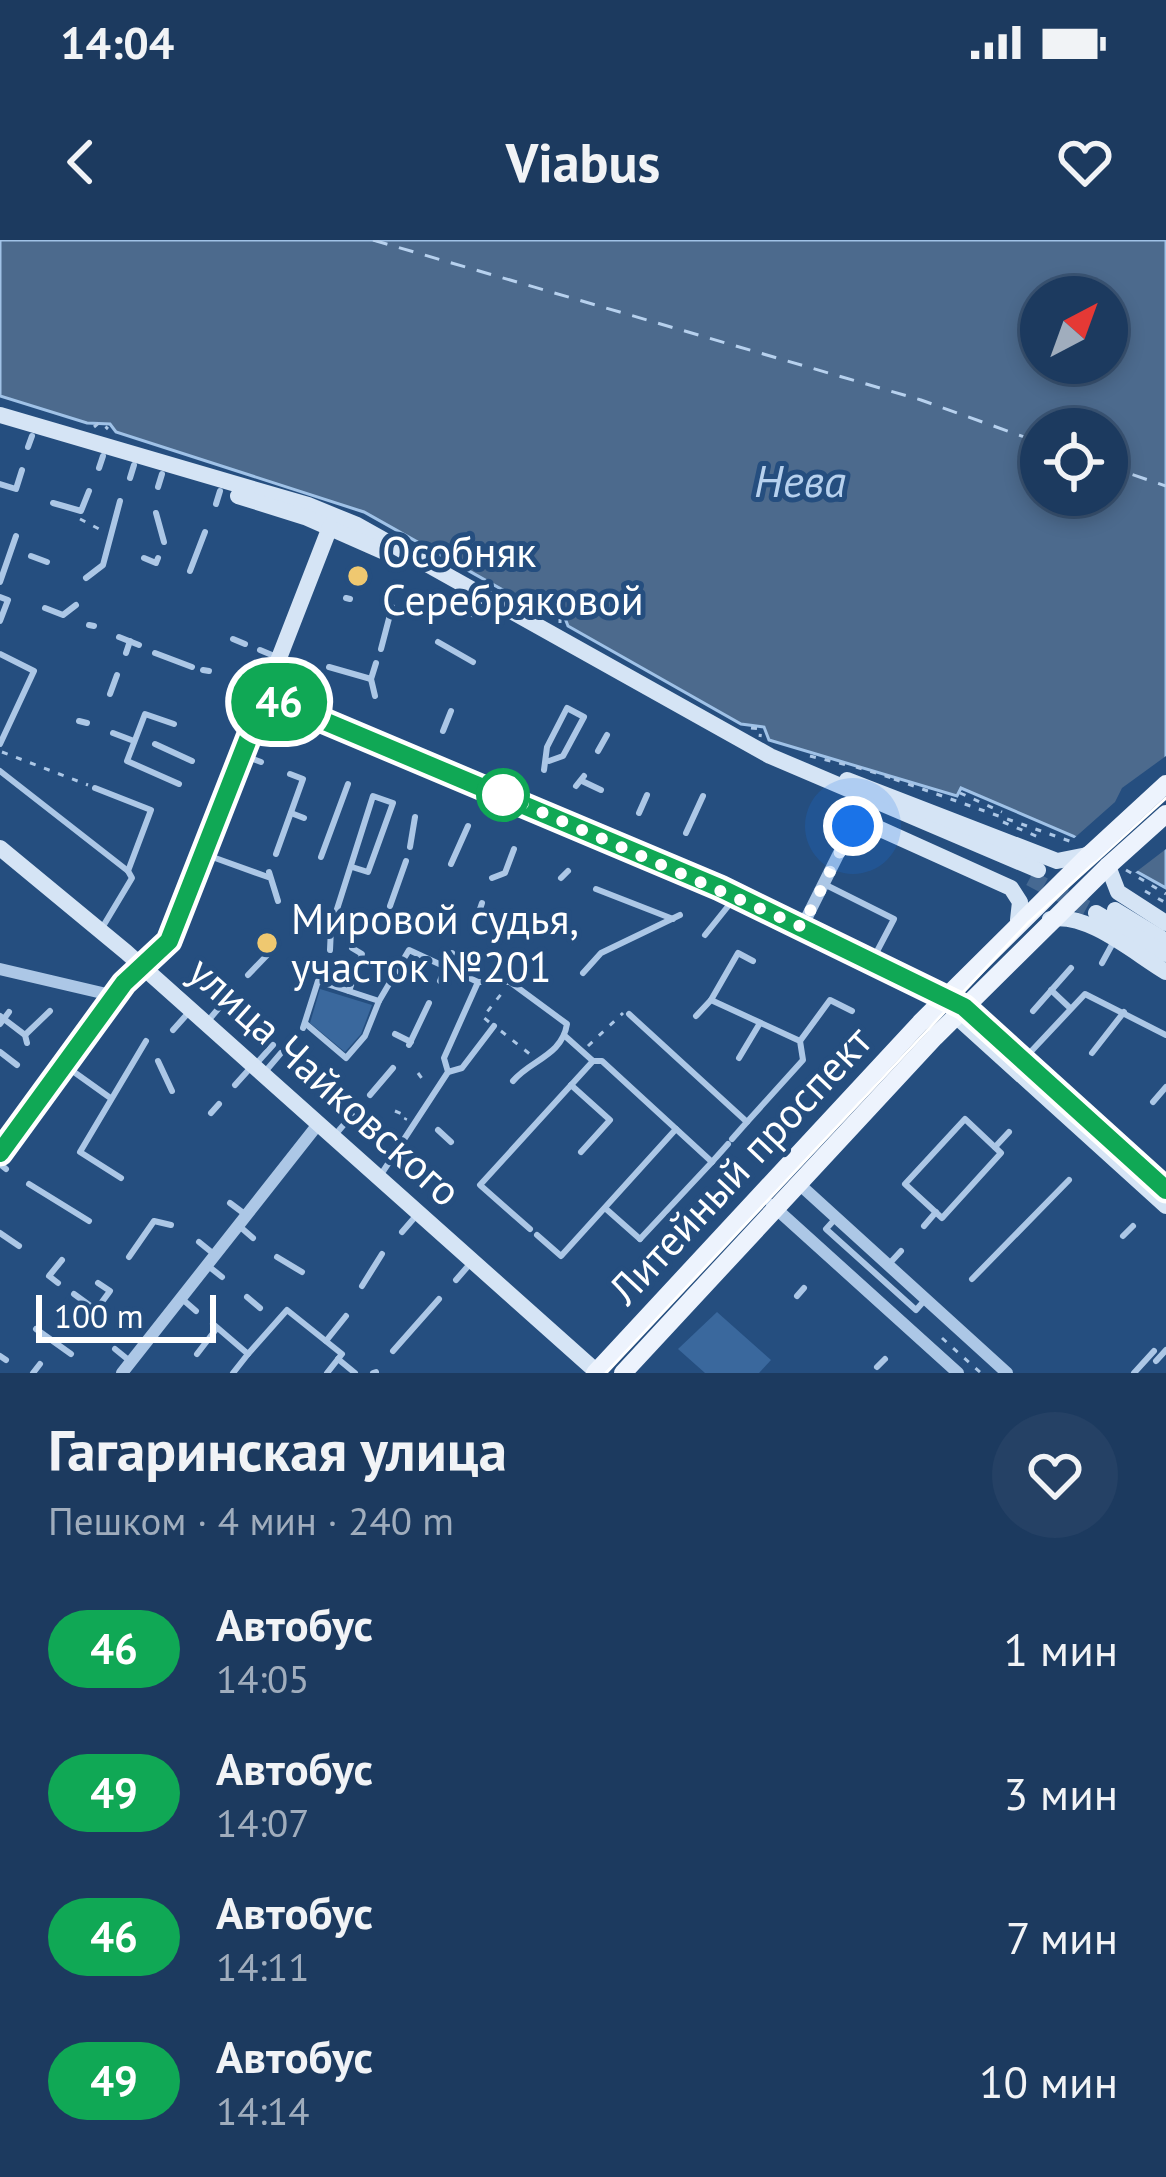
<!DOCTYPE html>
<html lang="ru">
<head>
<meta charset="utf-8">
<style>
  :root { --surface:#1c3a5f; --page:#254165; --text:#f1f3f6; --muted:#a0adbd; --line:#3a5474 }
  body { margin:0; font-family:"PT Sans",sans-serif; background:var(--page); color:var(--text); height:100vh; display:flex; flex-direction:column; font-size:45px; white-space:nowrap }
  * { box-sizing:border-box; margin:0 }
  p { font-size:39px; color:var(--muted) }
  .icon { flex:none; width:66px; height:66px; fill:none; stroke:currentColor; stroke-width:2; stroke-linecap:round; stroke-linejoin:round }
  .map { position:relative; height:1133px; overflow:hidden }
  .side { display:flex; flex-direction:column; background:var(--surface); flex:1 }
  .side>* { flex:none }
  .badge { padding:0 24px; border-radius:39px; font-size:42px; line-height:78px }
  .needle { width:78px; rotate:41deg }
  .buttons { position:absolute; left:1020px; top:36px; display:grid; gap:24px }
  .buttons a { display:grid; place-items:center; width:108px; height:108px; border-radius:50%; background:var(--surface); box-shadow:0 6px 18px #0003,0 0 0 3px var(--line); font-size:60px }
  .scale { position:absolute; left:36px; bottom:30px; width:180px; box-sizing:border-box; padding-left:12px; border:6px solid #fff; border-top:0; font-size:33px; line-height:42px; white-space:nowrap; color:#fff; -webkit-text-stroke:9px #254e7f; paint-order:stroke }
  .you { position:absolute; width:60px; height:60px; margin:-30px; border:9px solid #fff; border-radius:50%; background:#1a73e8; box-shadow:0 0 0 18px #1a73e833 }
  .map>.badge { position:absolute; translate:-50% -50%; box-shadow:0 0 0 6px #fff }
  .round { display:grid; place-items:center; flex:none; width:126px; height:126px; border-radius:63px; background:var(--page) }
  .head { display:flex; align-items:center; justify-content:space-between; height:204px; padding:0 48px }
  h1 { font-size:57px; font-weight:700; line-height:90px }
  ul { padding:0; list-style:none }
  li { display:flex; align-items:center; gap:36px; height:144px; padding:0 48px }
  li div { flex:1 }
  li b { display:block; font-size:45px }
  li em { font-style:normal }
  li .badge { min-width:132px; font-weight:700; text-align:center }
  .status { display:flex; justify-content:space-between; align-items:center; height:84px; padding:0 60px; background:var(--surface); direction:ltr }
  .status svg { height:33px; fill:currentColor }
  header { display:flex; justify-content:space-between; align-items:center; height:156px; padding:0 48px; background:var(--surface); font-size:54px; font-weight:700 }
  .map>svg:first-child { display:block }
  .green { fill:#3a689d }
  .water { fill:#4c6a8d; stroke:#a0c2e7; stroke-width:3; fill-rule:evenodd }
  .pier { fill:#254e7f }
  .lines { fill:none; stroke-linecap:round; stroke-linejoin:round }
  .ferry { stroke:#b7d1ee; stroke-width:3; stroke-dasharray:15 12; stroke-linecap:butt }
  .secondary-tunnel { stroke:#466992; stroke-width:16; stroke-dasharray:16 8; stroke-linecap:butt }
  .path { stroke:#acc7e6; stroke-width:3; stroke-dasharray:6 9; stroke-linecap:butt }
  .lane { stroke:#acc7e6; stroke-width:6 }
  .street { stroke:#acc7e6; stroke-width:12 }
  .secondary { stroke:#d5e4f5; stroke-width:16 }
  .primary { stroke:#edf3fd; stroke-width:18 }
  .tram { stroke:#fff; stroke-width:3 }
  .primary-bridge { stroke:#edf3fd; stroke-width:18 }
  .line-casing { stroke:#fff; stroke-width:27 }
  .line { stroke:#10a855; stroke-width:18 }
  .walk { stroke:#fff; stroke-width:12; stroke-dasharray:0 21.6 }
  .poi-dot { fill:#efc870; stroke:#254e7f; stroke-width:4.5 }
  .stop-dot { fill:#fff; stroke:#10a855; stroke-width:6 }
  .labels { text-anchor:middle; stroke-width:10; stroke-linejoin:round; paint-order:stroke }
  .poi-label { font-size:42px; fill:#fff; stroke:#254e7f; text-anchor:start }
  .street-label { font-size:42px; fill:#fff; stroke:#254e7f }
  .water-label { font-size:45px; font-style:italic; fill:#b7d1ee; stroke:#254e7f }
</style>
</head>
<body>
<div class="status"><b>14:04</b><svg viewBox="0 0 49 12"><path d="M0 12V9h3v3zM5 12V6h3v6zM10 12V3h3v9zM15 12V0h3v12zM26 1h20v11H26zM47 4h2v5h-2z"/></svg></div>
<header><svg class="icon" aria-label="back" viewBox="0 0 24 24"><path d="M15 5l-7 7 7 7"/></svg>Viabus<svg class="icon" aria-label="heart" viewBox="0 0 24 24"><path d="M12 20l-8-8c-3-5 5-10 8-4 3-6 11-1 8 4z"/></svg></header>
<div class="map">
<svg width="1166" height="1133" viewBox="0 0 1166 1133">
  <rect width="100%" height="100%" fill="#254e7f"/>
  <g class="green">
    <polygon points="320,749 372,765 361,794 345,812 310,783"/>
    <polygon points="717,1072 771,1120 759,1133 705,1133 678,1109"/>
  </g>
  <path class="water" d="M0,0h1166v648l-93,-52 -112,-48 -4,8 -188,-56 -5,-13 -23,-3 -173,-98 -5,-13 -21,-1 -178,-100 -248,-80 -6,-8 -23,-1 -87,-27zM1041,57h66v66h-66zM1041,189h66v66h-66z"/>
  <polygon class="pier" points="1166,516 1166,609 1132,635 1071,601 1115,562 1122,548"/>
  <g class="lines">
    <g class="ferry">
      <polyline points="373,0 921,160 1041,203"/>
      <polyline points="1107,226 1166,246"/>
    </g>
    <polyline class="secondary-tunnel" points="1030,638 1096,673"/>
    <g class="path">
      <polyline points="94,187 100,182 108,189"/>
      <polyline points="80,279 101,290"/>
      <polyline points="549,376 560,375 560,383"/>
      <polyline points="751,488 761,489 760,497"/>
      <polyline points="2,512 88,545"/>
      <polyline points="810,516 847,525"/>
      <polyline points="856,527 892,538 896,544"/>
      <polyline points="894,539 1075,603"/>
      <polyline points="960,553 1002,572"/>
      <polyline points="1003,582 1043,599"/>
      <polyline points="1126,630 1166,654"/>
      <polyline points="1145,651 1166,663"/>
      <polyline points="489,782 483,777 502,753"/>
      <polyline points="501,791 531,815"/>
      <polyline points="588,806 623,773"/>
      <polyline points="418,833 426,844"/>
      <polyline points="395,871 407,876 405,880"/>
      <polyline points="942,1098 981,1133"/>
    </g>
    <g class="lane">
      <polyline points="28,207 32,196"/>
      <polyline points="99,228 103,216"/>
      <polyline points="130,238 134,225"/>
      <polyline points="0,244 16,249 22,230"/>
      <polyline points="158,247 162,234"/>
      <polyline points="53,263 81,271 89,251"/>
      <polyline points="216,264 220,251"/>
      <polyline points="156,273 164,302"/>
      <polyline points="31,316 47,322"/>
      <polyline points="144,318 156,323 158,318"/>
      <polyline points="190,331 205,292"/>
      <polyline points="86,338 103,325 120,261"/>
      <polyline points="0,342 16,296"/>
      <polyline points="0,357 8,360 0,381"/>
      <polyline points="346,358 350,359"/>
      <polyline points="45,368 63,375 76,365"/>
      <polyline points="472,374 477,365"/>
      <polyline points="89,385 94,386"/>
      <polyline points="119,397 139,405"/>
      <polyline points="233,399 245,404"/>
      <polyline points="438,402 473,422"/>
      <polyline points="381,409 392,367"/>
      <polyline points="260,410 279,418"/>
      <polyline points="126,413 130,401"/>
      <polyline points="155,413 192,427"/>
      <polyline points="0,414 34,431 0,504"/>
      <polyline points="329,427 371,439"/>
      <polyline points="203,430 209,431"/>
      <polyline points="110,454 117,435"/>
      <polyline points="375,456 371,439 376,423"/>
      <polyline points="79,481 87,483"/>
      <polyline points="174,484 145,474 127,521 179,544"/>
      <polyline points="443,491 451,471"/>
      <polyline points="113,493 134,501"/>
      <polyline points="155,504 192,521"/>
      <polyline points="598,511 607,495"/>
      <polyline points="242,515 261,522"/>
      <polyline points="544,530 547,507 567,468 584,477 563,516 549,521"/>
      <polyline points="0,531 128,631"/>
      <polyline points="582,541 601,550"/>
      <polyline points="576,546 584,536"/>
      <polyline points="95,548 151,570 128,631 132,638 102,688"/>
      <polyline points="291,573 304,578"/>
      <polyline points="639,573 647,555"/>
      <polyline points="686,593 703,556"/>
      <polyline points="410,607 415,577"/>
      <polyline points="204,614 268,637"/>
      <polyline points="276,614 303,539 290,534"/>
      <polyline points="321,617 348,544"/>
      <polyline points="451,624 468,586"/>
      <polyline points="269,632 278,661"/>
      <polyline points="492,638 505,633 514,609"/>
      <polyline points="561,638 568,631"/>
      <polyline points="824,644 894,679 873,719"/>
      <polyline points="596,649 673,679"/>
      <polyline points="390,666 406,621"/>
      <polyline points="480,669 482,663"/>
      <polyline points="705,695 733,660"/>
      <polyline points="330,710 331,688 373,556 393,563 368,632 352,627"/>
      <polyline points="1102,723 1114,701"/>
      <polyline points="583,733 601,713 680,675"/>
      <polyline points="248,735 273,709"/>
      <polyline points="440,741 452,713"/>
      <polyline points="1051,750 1070,768"/>
      <polyline points="349,751 362,714 352,708"/>
      <polyline points="1033,771 1071,728"/>
      <polyline points="629,774 747,882 803,820 800,801 711,760 738,713 753,721"/>
      <polyline points="0,776 25,795 27,803"/>
      <polyline points="696,776 711,760"/>
      <polyline points="207,782 224,762"/>
      <polyline points="0,784 9,772"/>
      <polyline points="306,784 346,818 365,796 379,761"/>
      <path d="M303,788l15,-47 61,20 30,-51 69,32h32l57,42c-5,32 -37,36 -54,57"/>
      <polyline points="173,790 190,771"/>
      <polyline points="395,794 411,802"/>
      <polyline points="25,795 50,771"/>
      <polyline points="565,796 593,821 602,821 712,922 640,999"/>
      <polyline points="800,801 830,760 852,771"/>
      <polyline points="409,805 429,763"/>
      <polyline points="0,812 17,825"/>
      <polyline points="1092,813 1124,772"/>
      <polyline points="739,818 760,783"/>
      <polyline points="1024,819 1085,754 1166,795"/>
      <polyline points="158,821 172,851"/>
      <polyline points="255,825 273,805"/>
      <polyline points="67,827 109,857"/>
      <polyline points="448,832 462,828 494,786"/>
      <polyline points="264,833 281,813"/>
      <polyline points="235,845 253,825"/>
      <polyline points="571,845 610,880 581,912"/>
      <polyline points="370,855 393,828"/>
      <polyline points="1153,862 1166,847"/>
      <polyline points="211,873 219,864"/>
      <polygon points="965,879 1001,913 942,978 905,944"/>
      <polyline points="438,890 451,902"/>
      <polyline points="335,895 352,875"/>
      <polyline points="732,899 747,882"/>
      <polyline points="995,907 1009,892"/>
      <polyline points="712,922 728,904"/>
      <polyline points="0,924 6,929"/>
      <polyline points="382,933 448,832 444,818 478,742"/>
      <polyline points="121,938 80,912 146,801"/>
      <polyline points="29,944 89,981"/>
      <polyline points="230,963 246,975"/>
      <polyline points="605,968 640,999"/>
      <polyline points="836,978 826,989 916,1070 924,1061"/>
      <polyline points="238,985 253,998"/>
      <polyline points="924,986 936,972"/>
      <polyline points="530,989 480,945 593,821"/>
      <polyline points="402,992 415,977"/>
      <polyline points="0,993 19,1006"/>
      <polyline points="537,995 561,1016 676,889"/>
      <polyline points="1123,996 1133,986"/>
      <polyline points="199,1002 215,1015"/>
      <polyline points="129,1017 154,981 171,985"/>
      <polyline points="277,1017 302,1032"/>
      <polyline points="889,1024 901,1011"/>
      <polyline points="207,1025 222,1037"/>
      <polyline points="972,1039 1069,940"/>
      <polyline points="456,1040 469,1025"/>
      <polyline points="58,1043 49,1036 62,1020"/>
      <polyline points="362,1046 382,1014"/>
      <polyline points="74,1054 96,1070 110,1051 98,1043"/>
      <polyline points="797,1056 804,1048"/>
      <polyline points="247,1057 260,1068"/>
      <polyline points="181,1058 196,1071"/>
      <polyline points="213,1084 248,1114 287,1070 342,1114 327,1133"/>
      <polyline points="36,1089 71,1114"/>
      <polyline points="326,1101 346,1076"/>
      <polyline points="115,1109 131,1122"/>
      <polyline points="393,1111 439,1059"/>
      <polyline points="197,1114 217,1088"/>
      <polyline points="0,1116 6,1120"/>
      <polyline points="338,1119 355,1133"/>
      <polyline points="1156,1121 1166,1110"/>
      <polyline points="877,1127 885,1119"/>
      <polyline points="33,1133 40,1124"/>
      <polyline points="233,1133 248,1114"/>
      <polyline points="373,1133 376,1132"/>
      <polyline points="1134,1133 1154,1111"/>
    </g>
    <g class="street">
      <polyline points="802,687 862,567"/>
      <polyline points="0,729 115,756"/>
      <polyline points="798,943 1007,1133"/>
      <polyline points="772,965 958,1133"/>
      <polyline points="122,1133 319,883"/>
    </g>
    <g class="secondary">
      <polyline points="0,175 308,265 357,285 770,516 1038,630"/>
      <polyline points="238,256 305,277 382,311"/>
      <polyline points="265,456 720,648 958,764 1166,950"/>
      <polyline points="847,540 1057,621 1087,615"/>
      <polyline points="862,567 878,588 1011,648 1020,662 1018,680"/>
      <polyline points="0,608 126,712 598,1133"/>
      <polyline points="1108,626 1118,652 1166,683"/>
      <polyline points="1115,670 1166,701"/>
      <polyline points="1096,673 1166,714"/>
      <path d="M1050,679c38,-7 84,34 116,53"/>
      <polyline points="956,776 1166,966"/>
      <polyline points="0,913 124,743 169,701 330,287"/>
    </g>
    <g class="primary">
      <polyline points="595,1133 920,783 1090,614"/>
      <polyline points="623,1133 935,797 1108,626"/>
    </g>
    <polyline class="tram" points="606,1133 1029,682 1166,558"/>
    <g class="primary-bridge">
      <polyline points="1090,614 1166,544"/>
      <polyline points="1108,626 1166,574"/>
    </g>
  </g>
  <g class="lines">
    <g class="line-casing">
      <polyline id="line" points="0,913 124,743 169,701 265,456 720,648 964,767 1166,950"/>
    </g>
    <use href="#line" class="line"/>
    <polyline class="walk" points="503,555 802,687 853,586"/>
  </g>
  <g class="poi-dot">
    <circle cx="358" cy="336" r="12"/>
    <circle cx="267" cy="703" r="12"/>
  </g>
  <circle class="stop-dot" cx="503" cy="555" r="24"/>
  <g class="labels">
    <g class="poi-label">
      <text x="382" y="327">Особняк<tspan x="382" dy="48">Серебряковой</tspan></text>
      <text x="291" y="694">Мировой судья,<tspan x="291" dy="48">участок №201</tspan></text>
    </g>
    <g class="street-label">
      <text transform="translate(325 841) rotate(42)" y="15">улица Чайковского</text>
      <text transform="translate(740 925) rotate(-47)" y="15">Литейный проспект</text>
    </g>
    <g class="water-label">
      <text x="800" y="257">Нева</text>
    </g>
  </g>
</svg>
<div class="buttons">
<a><svg class="needle" viewBox="-14 -14 28 28"><path d="M0-13l5 13h-10z" fill="#e53935"/><path d="M0 13l5-13h-10z" fill="#a0adbd"/></svg></a>
<a><svg class="icon" aria-label="locate" viewBox="0 0 24 24"><circle cx="12" cy="12" r="6"/><path d="M12 2v4M12 18v4M2 12h4M18 12h4"/></svg></a>
</div>
<div class="scale">100 m</div>
<div class="you" style="left:853px;top:586px"></div>
<b class="badge" style="left:279px;top:462px;background:#10a855;color:#fff">46</b>
</div>
<section class="side">
<div class="head"><div><h1>Гагаринская улица</h1><p>Пешком · 4 мин · 240 m</p></div><a class="round"><svg class="icon" aria-label="heart" viewBox="0 0 24 24"><path d="M12 20l-8-8c-3-5 5-10 8-4 3-6 11-1 8 4z"/></svg></a></div>
<ul>
<li><span class="badge" style="background:#10a855;color:#fff">46</span><div><b>Автобус</b><p>14:05</p></div><em>1 мин</em></li>
<li><span class="badge" style="background:#10a855;color:#fff">49</span><div><b>Автобус</b><p>14:07</p></div><em>3 мин</em></li>
<li><span class="badge" style="background:#10a855;color:#fff">46</span><div><b>Автобус</b><p>14:11</p></div><em>7 мин</em></li>
<li><span class="badge" style="background:#10a855;color:#fff">49</span><div><b>Автобус</b><p>14:14</p></div><em>10 мин</em></li>
</ul>
</section>
</body>
</html>
